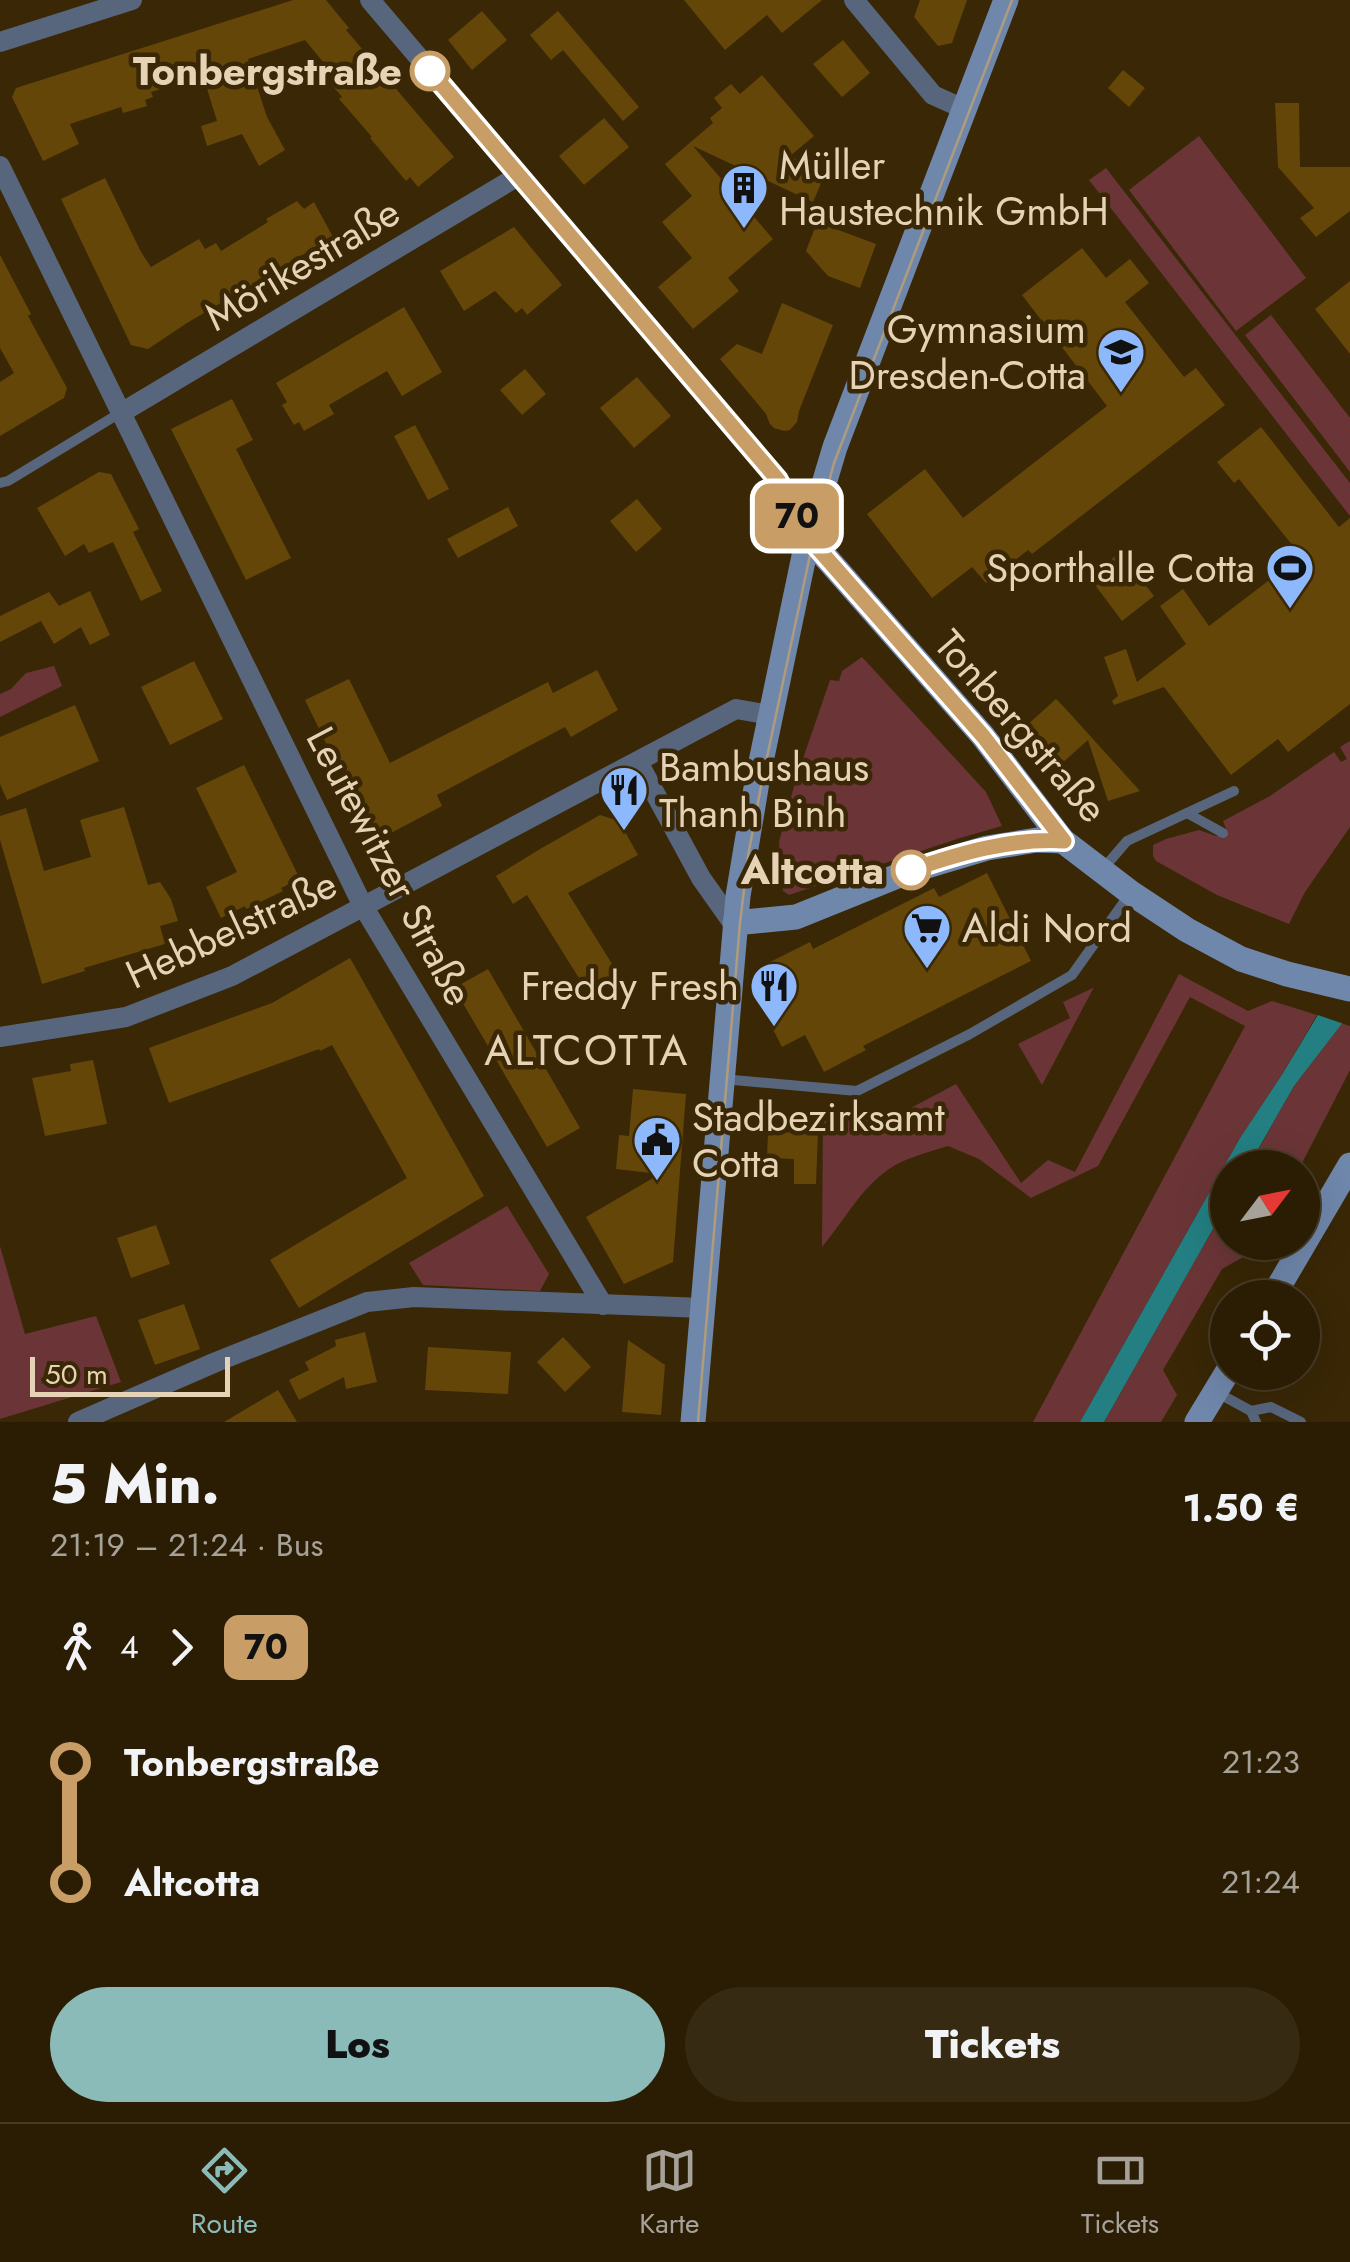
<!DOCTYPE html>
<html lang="de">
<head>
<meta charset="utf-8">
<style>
  :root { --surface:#2b1d04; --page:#372a13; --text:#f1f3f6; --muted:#a6a29a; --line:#473b26; --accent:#8bbbb9 }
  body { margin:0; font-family:Jost,sans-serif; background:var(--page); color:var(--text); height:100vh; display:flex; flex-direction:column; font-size:38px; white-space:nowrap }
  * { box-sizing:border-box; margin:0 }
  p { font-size:32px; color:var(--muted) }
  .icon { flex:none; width:55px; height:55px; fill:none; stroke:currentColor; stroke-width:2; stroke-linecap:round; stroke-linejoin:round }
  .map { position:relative; height:1422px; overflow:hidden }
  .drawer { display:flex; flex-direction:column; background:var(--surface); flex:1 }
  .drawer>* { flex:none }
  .badge { padding:0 20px; border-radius:15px; font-size:35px; line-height:65px }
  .needle { width:65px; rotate:58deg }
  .fabs { position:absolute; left:1210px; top:1150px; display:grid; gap:20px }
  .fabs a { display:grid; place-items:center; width:110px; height:110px; border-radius:50%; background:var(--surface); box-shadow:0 10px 40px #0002,0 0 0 2px var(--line); font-size:50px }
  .scale { position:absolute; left:30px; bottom:25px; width:200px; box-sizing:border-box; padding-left:10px; border:5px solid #e6d3b5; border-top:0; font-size:28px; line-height:35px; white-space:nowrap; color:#e6d3b5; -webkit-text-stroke:8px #392706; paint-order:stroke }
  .map>.badge { position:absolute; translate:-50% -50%; box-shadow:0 0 0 5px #fff }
  .legs { display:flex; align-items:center; gap:15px; height:110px; padding:0 50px; font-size:32px }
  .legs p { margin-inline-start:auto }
  .headline { display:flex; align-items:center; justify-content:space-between; height:170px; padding:0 50px }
  h1 { font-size:55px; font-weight:800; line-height:75px }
  .cta { display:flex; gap:20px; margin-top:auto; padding:20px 50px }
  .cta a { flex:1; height:115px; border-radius:60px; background:var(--accent); color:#111; font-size:40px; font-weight:800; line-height:115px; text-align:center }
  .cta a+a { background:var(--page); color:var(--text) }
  ul { padding:0 50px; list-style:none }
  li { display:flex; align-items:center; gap:35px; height:120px; font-size:38px }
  li i { display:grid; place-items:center; width:15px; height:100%; margin:0 12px; background:currentColor }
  li i::after { content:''; width:25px; height:25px; margin:-12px; border:8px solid; border-radius:50%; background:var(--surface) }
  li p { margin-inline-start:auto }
  li:first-child i { background:linear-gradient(#0000 50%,currentColor 0) }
  li:last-child i { background:linear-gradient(currentColor 50%,#0000 0) }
  .tab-bar { display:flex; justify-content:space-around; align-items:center; height:140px; border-top:2px solid var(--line); background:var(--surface); font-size:28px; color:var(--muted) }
  .tab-bar a { display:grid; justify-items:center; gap:5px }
  .tab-bar .active { color:var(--accent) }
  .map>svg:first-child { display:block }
  .green { fill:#6b3537 }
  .water { fill:#237f82 }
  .pier { fill:#392706 }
  .building { fill:#654609 }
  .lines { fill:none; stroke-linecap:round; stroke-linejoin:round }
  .service { stroke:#57667d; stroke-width:10 }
  .minor { stroke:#57667d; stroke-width:20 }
  .secondary { stroke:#6f87ab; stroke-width:25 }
  .tram { stroke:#ae9c7d; stroke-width:2.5 }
  .line-1-casing { stroke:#fff; stroke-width:22 }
  .line-1 { stroke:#c99d66; stroke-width:15 }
  .stop-1-dot { fill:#fff; stroke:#c99d66; stroke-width:5 }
  .labels { text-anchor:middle; stroke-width:9; stroke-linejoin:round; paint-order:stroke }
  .stop-label { font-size:40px; font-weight:bold; fill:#e6d3b5; stroke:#392706; text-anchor:end }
  .poi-label { font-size:40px; fill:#e6d3b5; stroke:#392706; text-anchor:start }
  .street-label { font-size:40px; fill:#e6d3b5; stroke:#392706 }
  .neighbourhood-label { font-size:42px; letter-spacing:2.5px; fill:#e6d3b5; stroke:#392706 }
</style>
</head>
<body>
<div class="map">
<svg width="1350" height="1422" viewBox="0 0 1350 1422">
  <rect width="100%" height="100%" fill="#392706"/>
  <g class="green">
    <polygon points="1199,136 1306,278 1236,331 1129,190"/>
    <polygon points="1106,168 1350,483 1350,516 1089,180"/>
    <polygon points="1271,315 1350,418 1350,472 1245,335"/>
    <polygon points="862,657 986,792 1002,826 960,838 789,895 783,891 779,842 796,779 830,680 839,681 842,671"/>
    <polygon points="54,666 62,686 0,717 0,694 11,689 26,673"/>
    <polygon points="1350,741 1350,827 1305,892 1289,924 1217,895 1156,861 1153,856 1153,845 1166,839 1199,830 1216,836 1227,831 1223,821 1270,796 1334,752 1341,762 1347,759 1340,747"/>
    <path d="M1179,974l69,37 24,-10 45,14 -34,58 -43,65 -160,284h-47l212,-396 -55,-29 -92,169 -67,32 -52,-39 -31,-13c-19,6 -43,12 -59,23 -29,20 -45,52 -67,78l1,-132 69,3 64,-34 65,99 27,-23 27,12z"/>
    <polygon points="1093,988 1093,989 1042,1085 1018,1044 1070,1018 1063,1002"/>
    <polygon points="1342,1023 1350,1026 1350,1070 1300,1167 1248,1168 1294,1086"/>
    <polygon points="1227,1204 1228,1242 1259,1243 1254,1251 1222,1269 1163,1370 1177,1395 1161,1422 1104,1422"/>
    <polygon points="507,1206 549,1274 540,1291 423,1285 409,1263"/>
    <polygon points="0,1246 25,1334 96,1316 121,1382 0,1419"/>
  </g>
  <polygon class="water" points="1331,993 1350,1009 1347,1017 1294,1086 1248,1167 1228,1168 1227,1204 1104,1422 1080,1422 1240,1138 1283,1073"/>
  <polygon class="pier" points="1350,944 1350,1021 1347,1025 1312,1013 1326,991 1346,947"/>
  <g class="building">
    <polygon points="293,0 326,0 349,28 346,30 454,157 418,187 410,177 406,181 370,138 372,137 339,99 342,97 331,84 337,79 305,40 248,59 267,117 285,150 259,166 242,134 207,146 201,126 217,121 203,76 151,92 153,97 145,100 147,106 123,113 121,107 70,124 79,144 43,161 12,97 16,88"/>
    <polygon points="684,0 822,0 782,33 767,15 725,50"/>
    <polygon points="920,0 967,0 952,43 938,46 914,17"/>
    <polygon points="482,11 507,40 472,70 448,40"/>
    <polygon points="558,11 639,107 623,121 563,50 551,60 530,35"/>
    <polygon points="843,40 870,73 842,97 813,64"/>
    <polygon points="1123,70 1145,88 1129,107 1108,88"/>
    <polygon points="762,75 814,136 790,156 825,174 813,202 693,146 773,239 728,278 739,291 693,329 658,287 692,258 662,222 692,196 665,164 713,123 710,118 722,108 714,98 731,84 740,94"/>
    <polygon points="1275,103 1299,103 1300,167 1350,167 1350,211 1316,237 1300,218 1314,208 1278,167"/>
    <polygon points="604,118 629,147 584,185 559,156"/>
    <polygon points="105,178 141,252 151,267 199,239 205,249 216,243 221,251 268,222 266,219 297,201 304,209 314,202 333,237 187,323 148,349 131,345 61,199"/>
    <polygon points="816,225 825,225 876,244 860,288 828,276 806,251"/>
    <polygon points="514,227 562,285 527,315 522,308 516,313 495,291 464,311 440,271"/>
    <polygon points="1082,248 1106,278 1130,259 1149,283 1125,302 1184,377 1196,368 1225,405 1032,554 1028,550 986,583 972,567 932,598 867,514 925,469 963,518 1107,406 1022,295"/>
    <polygon points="0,255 31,314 28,316 67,388 64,398 0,436 0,382 14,373 0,348"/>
    <polygon points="1350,281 1350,354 1315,309"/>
    <polygon points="782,303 833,325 799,411 797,422 790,430 784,431 774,428 770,424 766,414 720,359 737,344 762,354"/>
    <polygon points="404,307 442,372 402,396 387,371 329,405 334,414 304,431 299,422 294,425 282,405 287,402 276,383"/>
    <polygon points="525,369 546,394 522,415 500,390"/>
    <polygon points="637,377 671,416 634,448 600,408"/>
    <polygon points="232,399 253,440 236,449 291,558 246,580 171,429"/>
    <polygon points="415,425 449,489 428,500 394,436"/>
    <polygon points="1261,427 1339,527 1350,518 1350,704 1288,752 1278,739 1231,775 1164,687 1114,705 1112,701 1118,696 1104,657 1126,649 1137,682 1186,644 1160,606 1183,589 1209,626 1301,556 1239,479 1234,483 1217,462"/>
    <polygon points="99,472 111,474 139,529 133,532 162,591 141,601 113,542 89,553 84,544 65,556 37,508"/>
    <polygon points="637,499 662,529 636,552 610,521"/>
    <polygon points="508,507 518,526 458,558 447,539"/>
    <polygon points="1118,554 1128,566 1130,565 1154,596 1122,621 1089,577"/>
    <polygon points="90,591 110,635 90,645 81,627 54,644 41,621 0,642 0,616 49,592 59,606"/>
    <polygon points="194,661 223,719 170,745 141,687"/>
    <polygon points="597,670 618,710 571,737 565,727 437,795 442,806 374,842 305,700 349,679 390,763 548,682 553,693"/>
    <polygon points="1056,699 1064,707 1140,791 1108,801 1088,740 1061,764 1026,726"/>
    <polygon points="75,705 99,761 7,800 0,784 0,737"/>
    <polygon points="244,765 300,879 281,888 283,891 246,909 245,906 221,918 206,887 237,872 196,788"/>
    <polygon points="124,807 148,885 160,882 171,899 178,921 160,926 165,944 84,968 85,971 42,984 0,840 0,816 26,808 44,871 91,857 80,820"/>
    <polygon points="600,815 619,821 638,855 568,893 617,972 587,991 527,895 513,904 496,876 540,849"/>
    <polygon points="987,873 1031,961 863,1046 866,1050 824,1072 805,1035 782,1047 763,1010 787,998 768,963 810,942 813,949 934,888 939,897"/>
    <polygon points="350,958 484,1196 299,1308 270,1260 407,1178 332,1045 320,1051 319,1049 169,1103 149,1048 272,1003"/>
    <polygon points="488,969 580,1128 547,1147 454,988"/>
    <polygon points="93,1060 107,1124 45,1136 32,1078 71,1071 70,1064"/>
    <polygon points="633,1089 686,1094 673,1262 624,1284 586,1217 660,1174 616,1169 619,1135 629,1136"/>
    <polygon points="768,1132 818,1133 816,1184 794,1184 794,1159 767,1158"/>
    <polygon points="156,1225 170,1264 131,1278 117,1238"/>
    <polygon points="184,1304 200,1349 155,1365 138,1320"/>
    <polygon points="365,1332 377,1382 346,1389 344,1377 299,1400 289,1380 309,1370 305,1362 336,1346 335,1340"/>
    <polygon points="563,1337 591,1367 565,1392 537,1362"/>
    <polygon points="628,1340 665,1365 661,1415 622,1412"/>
    <polygon points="428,1347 511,1352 508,1394 425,1390"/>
    <polygon points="278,1390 297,1422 224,1422"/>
  </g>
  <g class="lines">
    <g class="service">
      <polyline points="0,483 8,481 120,413"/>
      <polyline points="1187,813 1223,833"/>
      <polyline points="1102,870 1127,841 1234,791"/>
      <polyline points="722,1079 857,1091 970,1034 1072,975 1129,895"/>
      <polyline points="1216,1392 1251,1411 1256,1422"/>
      <polyline points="1251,1411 1271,1407 1301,1422"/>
    </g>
    <g class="minor">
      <polyline points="370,0 778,480 808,537"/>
      <polyline points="854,0 933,95 964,109"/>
      <polyline points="0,42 132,0"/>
      <polyline points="0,166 363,906 603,1305"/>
      <polyline points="121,413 518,176"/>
      <polyline points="638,762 701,878 732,922 735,923"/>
      <polyline points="0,1037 126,1017 232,976 736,709 771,715"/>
      <polyline points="78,1422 216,1362 367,1302 414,1297 703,1308"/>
    </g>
    <g class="secondary">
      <polyline points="808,537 983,736 1063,841 1131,893 1187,930 1241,959 1287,974 1350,989"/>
      <polyline points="735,923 796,917 910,871 987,848 1037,840 1063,841"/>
      <polyline points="1272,1298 1350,1165"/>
      <polyline points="693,1422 738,896 758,776 808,537 835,447 1006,0"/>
      <polyline points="1197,1422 1228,1371"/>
    </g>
    <polyline class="tram" points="698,1422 740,923 748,856 763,776 813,541 834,463 1012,0"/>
  </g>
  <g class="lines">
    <g class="line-1-casing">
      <path id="line-1" d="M430,71l348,409 30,57 175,199 81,105c-52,-3 -104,12 -153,29"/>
    </g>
    <use href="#line-1" class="line-1"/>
  </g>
  <defs>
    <g id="building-pin" transform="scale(2.5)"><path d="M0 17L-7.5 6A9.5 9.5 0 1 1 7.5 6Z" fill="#8db9fc" stroke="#392706"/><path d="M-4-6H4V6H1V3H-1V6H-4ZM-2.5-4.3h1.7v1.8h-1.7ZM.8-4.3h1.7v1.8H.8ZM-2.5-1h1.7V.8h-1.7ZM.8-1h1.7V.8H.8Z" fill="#111"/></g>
    <g id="school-pin" transform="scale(2.5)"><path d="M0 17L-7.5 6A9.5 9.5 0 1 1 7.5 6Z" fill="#8db9fc" stroke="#392706"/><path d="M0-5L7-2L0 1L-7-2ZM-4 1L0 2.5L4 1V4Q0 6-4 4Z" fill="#111"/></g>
    <g id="stadium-pin" transform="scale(2.5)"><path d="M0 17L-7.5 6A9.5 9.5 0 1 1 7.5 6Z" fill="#8db9fc" stroke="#392706"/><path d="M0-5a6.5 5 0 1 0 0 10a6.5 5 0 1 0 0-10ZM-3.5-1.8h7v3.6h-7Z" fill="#111"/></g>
    <g id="restaurant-pin" transform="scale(2.5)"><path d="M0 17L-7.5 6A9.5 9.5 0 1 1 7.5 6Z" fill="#8db9fc" stroke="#392706"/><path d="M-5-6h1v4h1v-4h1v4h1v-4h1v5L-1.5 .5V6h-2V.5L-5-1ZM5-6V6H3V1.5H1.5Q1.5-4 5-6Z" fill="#111"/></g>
    <g id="supermarket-pin" transform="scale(2.5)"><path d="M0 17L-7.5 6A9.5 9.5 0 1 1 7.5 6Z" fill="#8db9fc" stroke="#392706"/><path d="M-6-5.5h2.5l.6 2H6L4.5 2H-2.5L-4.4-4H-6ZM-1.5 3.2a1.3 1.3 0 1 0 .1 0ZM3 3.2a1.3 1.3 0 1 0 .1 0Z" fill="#111"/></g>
    <g id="civic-pin" transform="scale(2.5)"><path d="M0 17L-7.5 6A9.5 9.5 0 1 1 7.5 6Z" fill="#8db9fc" stroke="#392706"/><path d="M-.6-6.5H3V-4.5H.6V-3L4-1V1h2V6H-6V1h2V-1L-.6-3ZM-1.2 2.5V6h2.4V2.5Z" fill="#111"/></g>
  </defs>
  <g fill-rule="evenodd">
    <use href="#building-pin" x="744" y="188"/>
    <use href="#school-pin" x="1121" y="352"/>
    <use href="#stadium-pin" x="1290" y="568"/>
    <use href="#restaurant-pin" x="624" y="790"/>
    <use href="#supermarket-pin" x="927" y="928"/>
    <use href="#restaurant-pin" x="774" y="986"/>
    <use href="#civic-pin" x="657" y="1140"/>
  </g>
  <g class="stop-1-dot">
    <circle cx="430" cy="71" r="18"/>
    <circle cx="911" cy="870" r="18"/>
  </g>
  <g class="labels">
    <g class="stop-label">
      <text x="402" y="85">Tonbergstraße</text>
      <text x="884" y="884">Altcotta</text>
    </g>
    <g class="poi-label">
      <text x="779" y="179">Müller<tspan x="779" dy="46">Haustechnik GmbH</tspan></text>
      <text x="1086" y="343" text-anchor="end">Gymnasium<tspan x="1086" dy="46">Dresden-Cotta</tspan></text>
      <text x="1255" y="582" text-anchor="end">Sporthalle Cotta</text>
      <text x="659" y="781">Bambushaus<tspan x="659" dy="46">Thanh Binh</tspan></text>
      <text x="962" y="942">Aldi Nord</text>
      <text x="739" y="1000" text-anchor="end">Freddy Fresh</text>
      <text x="692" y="1131">Stadbezirksamt<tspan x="692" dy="46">Cotta</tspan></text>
    </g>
    <g class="street-label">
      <text transform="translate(302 264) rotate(-31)" y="14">Mörikestraße</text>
      <text transform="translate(1021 726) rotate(49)" y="14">Tonbergstraße</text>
      <text transform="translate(390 866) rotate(62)" y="14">Leutewitzer Straße</text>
      <text transform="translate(231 929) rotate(-25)" y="14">Hebbelstraße</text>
    </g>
    <g class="neighbourhood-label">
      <text x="587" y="1065">ALTCOTTA</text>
    </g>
  </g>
</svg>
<div class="fabs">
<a><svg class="needle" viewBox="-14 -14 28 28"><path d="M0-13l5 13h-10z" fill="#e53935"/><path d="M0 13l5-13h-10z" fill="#a6a29a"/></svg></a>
<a><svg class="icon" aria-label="locate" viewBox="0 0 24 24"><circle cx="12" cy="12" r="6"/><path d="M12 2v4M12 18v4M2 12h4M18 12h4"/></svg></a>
</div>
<div class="scale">50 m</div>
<b class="badge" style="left:797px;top:516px;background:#c99d66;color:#111">70</b>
</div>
<section class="drawer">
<div class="headline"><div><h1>5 Min.</h1><p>21:19 – 21:24 · Bus</p></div><b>1.50 €</b></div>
<div class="legs"><svg class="icon" aria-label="walk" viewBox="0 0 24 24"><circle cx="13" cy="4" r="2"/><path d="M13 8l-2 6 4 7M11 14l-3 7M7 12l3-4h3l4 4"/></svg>4<svg class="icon" aria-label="forward" viewBox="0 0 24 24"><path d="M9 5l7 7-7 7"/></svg><b class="badge" style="background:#c99d66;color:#111">70</b></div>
<ul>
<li><i style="color:#c99d66"></i><b>Tonbergstraße</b><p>21:23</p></li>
<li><i style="color:#c99d66"></i><b>Altcotta</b><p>21:24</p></li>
</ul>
<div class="cta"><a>Los</a><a>Tickets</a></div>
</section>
<nav class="tab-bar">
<a class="active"><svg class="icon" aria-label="directions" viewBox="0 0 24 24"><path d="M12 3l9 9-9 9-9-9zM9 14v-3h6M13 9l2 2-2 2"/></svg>Route</a>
<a><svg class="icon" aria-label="map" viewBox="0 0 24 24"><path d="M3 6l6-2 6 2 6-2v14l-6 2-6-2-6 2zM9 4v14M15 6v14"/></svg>Karte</a>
<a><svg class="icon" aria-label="tickets" viewBox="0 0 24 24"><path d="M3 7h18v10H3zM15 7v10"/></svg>Tickets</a>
</nav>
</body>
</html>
